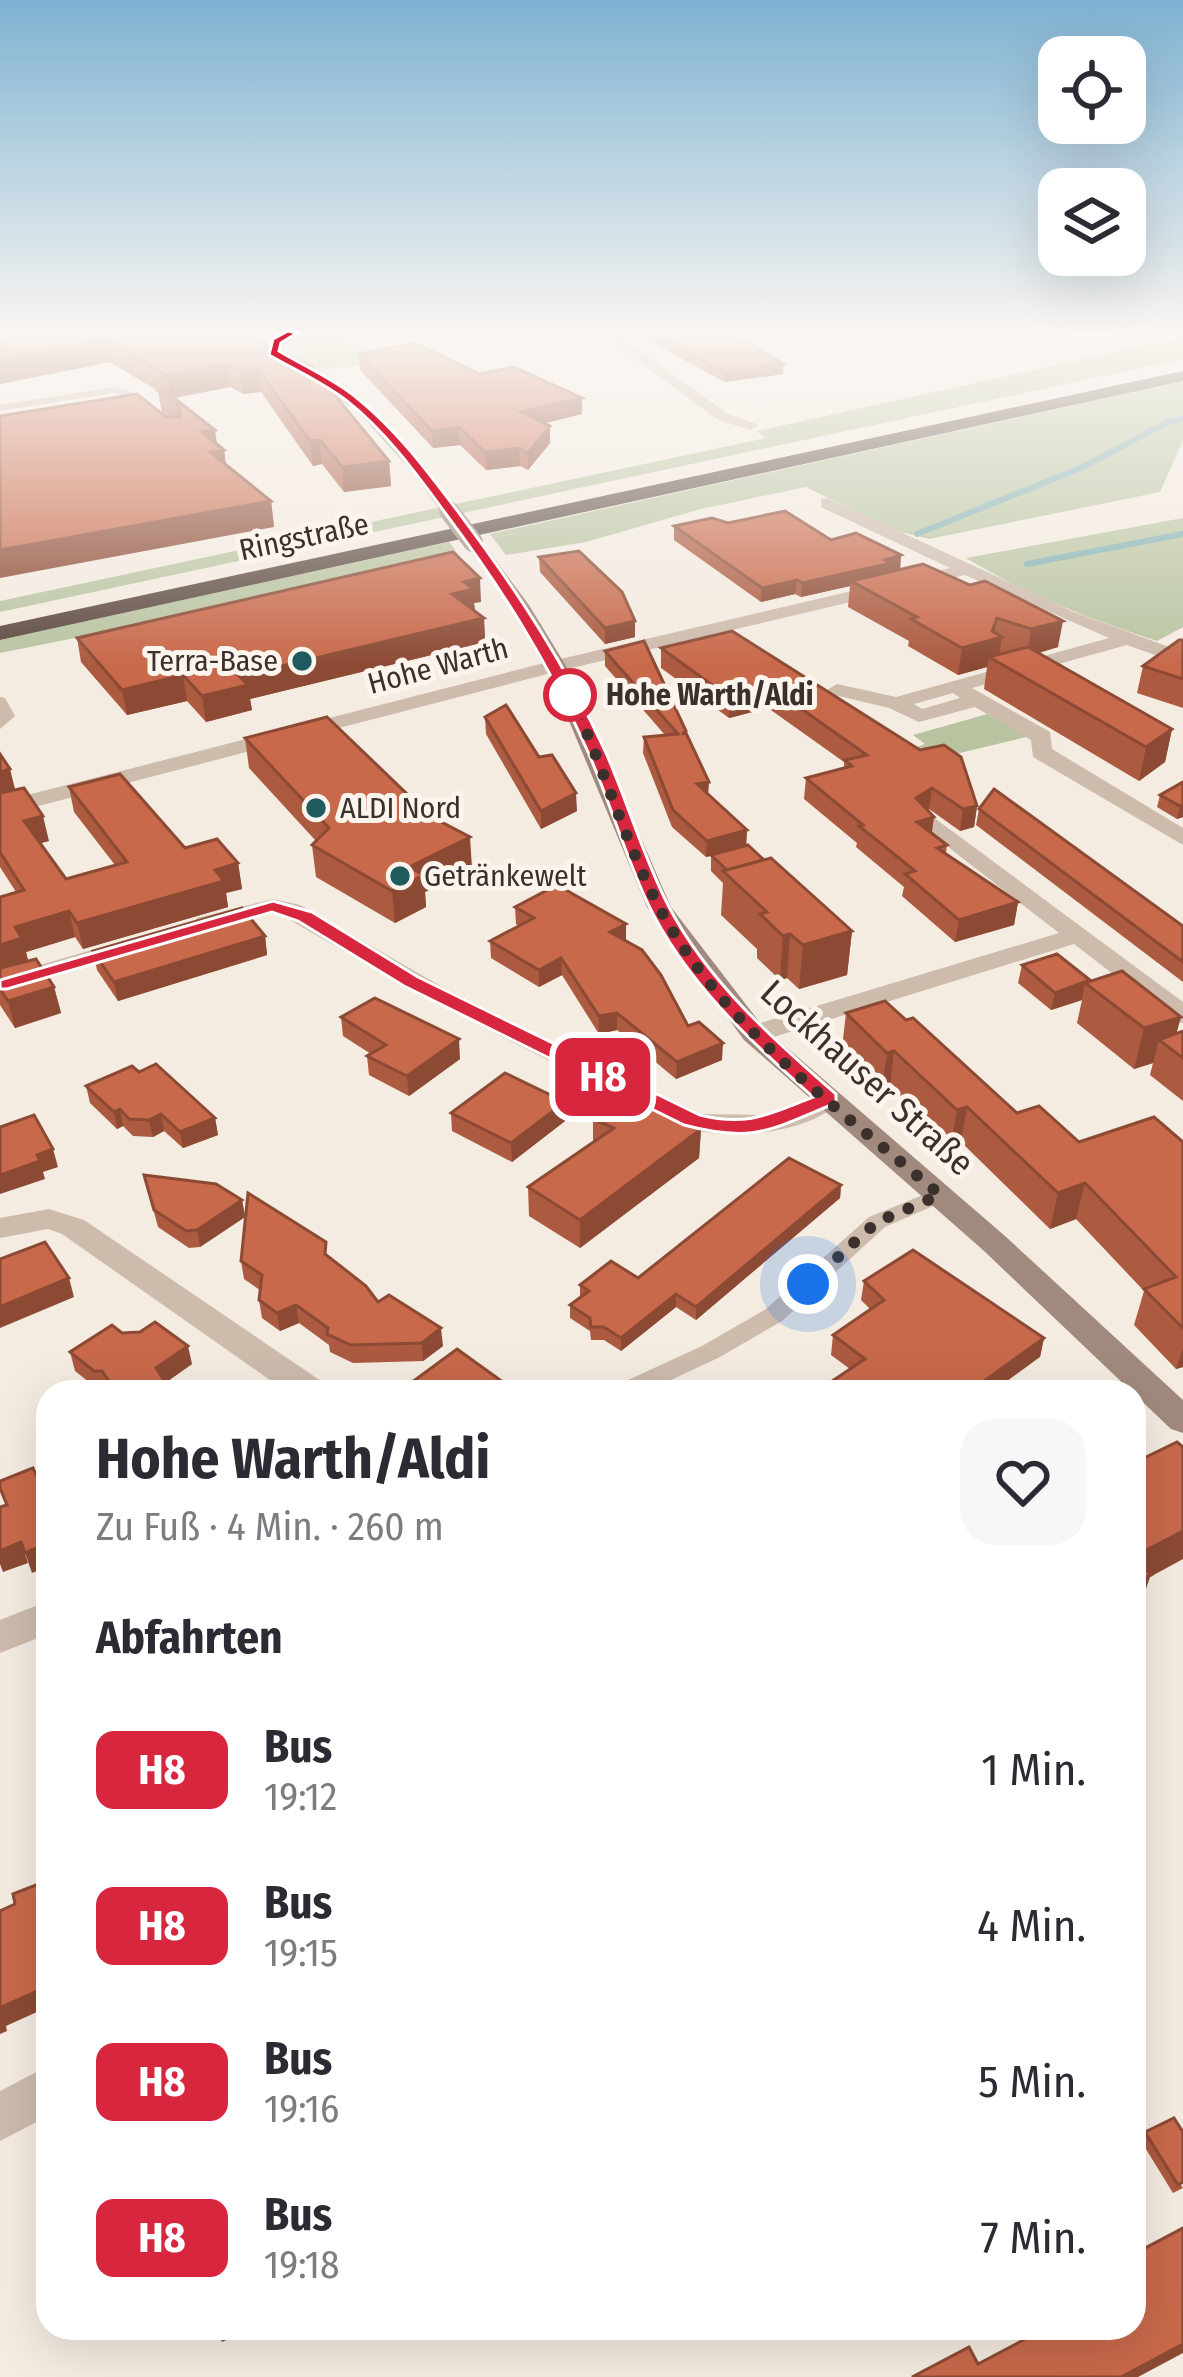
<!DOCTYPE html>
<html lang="de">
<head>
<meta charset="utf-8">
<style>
  :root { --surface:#fff; --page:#f7f7f7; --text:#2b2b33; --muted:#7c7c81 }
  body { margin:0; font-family:"Fira Sans Condensed",sans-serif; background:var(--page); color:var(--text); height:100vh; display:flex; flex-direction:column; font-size:45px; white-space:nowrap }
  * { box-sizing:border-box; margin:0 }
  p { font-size:39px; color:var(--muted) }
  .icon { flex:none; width:66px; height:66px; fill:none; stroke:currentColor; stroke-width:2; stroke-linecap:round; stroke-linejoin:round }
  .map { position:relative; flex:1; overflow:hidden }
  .sheet { position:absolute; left:36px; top:1380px; width:1110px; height:960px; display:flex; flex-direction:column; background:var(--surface); border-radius:36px; box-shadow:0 12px 48px #0002 }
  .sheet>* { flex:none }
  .badge { padding:0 24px; border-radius:18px; font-size:42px; line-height:78px }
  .buttons { position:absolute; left:1038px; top:36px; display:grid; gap:24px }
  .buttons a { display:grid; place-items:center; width:108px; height:108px; border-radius:24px; background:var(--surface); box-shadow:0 12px 48px #0002; font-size:60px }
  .you { position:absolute; width:60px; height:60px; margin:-30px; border:9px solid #fff; border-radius:50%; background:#1a73e8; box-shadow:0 0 0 18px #1a73e833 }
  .map>.badge { position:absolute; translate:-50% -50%; box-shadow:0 0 0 6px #fff }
  h2 { padding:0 60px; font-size:45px; line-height:108px }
  .round { display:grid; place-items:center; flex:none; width:126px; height:126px; border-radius:36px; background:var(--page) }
  .overview { display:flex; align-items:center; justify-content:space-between; height:204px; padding:0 60px }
  h1 { font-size:57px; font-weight:700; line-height:90px }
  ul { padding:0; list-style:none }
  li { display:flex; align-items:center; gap:36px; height:156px; padding:0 60px }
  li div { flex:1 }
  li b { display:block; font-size:45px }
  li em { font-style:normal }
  li .badge { min-width:132px; font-weight:700; text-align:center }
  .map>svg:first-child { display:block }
  .green { fill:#b8c4a0 }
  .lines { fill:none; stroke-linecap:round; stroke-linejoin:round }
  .stream { stroke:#7fb0b2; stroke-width:6 }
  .lane { fill:#cdbbac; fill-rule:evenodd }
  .street { fill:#cdbbac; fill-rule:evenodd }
  .secondary { fill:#a18a7d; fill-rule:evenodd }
  .highway { fill:#5c4a42; fill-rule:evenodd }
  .secondary-bridge-far1 { stroke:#a18a7d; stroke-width:15 }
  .secondary-bridge { stroke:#a18a7d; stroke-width:20 }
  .wall { fill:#ac5a40 }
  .shaded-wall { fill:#8c4a34 }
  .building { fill:#c8694b; stroke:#8c4a34; stroke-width:3 }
  .line { fill:#d7263d; stroke:#fff; stroke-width:3 }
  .walk { stroke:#3b302b; stroke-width:12; stroke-dasharray:0 21.6 }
  .poi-dot { fill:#1f5a5e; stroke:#fbf5ee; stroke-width:4.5 }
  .stop-dot { fill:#fff; stroke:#d7263d; stroke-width:6 }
  .labels { text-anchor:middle; stroke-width:10; stroke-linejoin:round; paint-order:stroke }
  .far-street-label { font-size:30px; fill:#3b302b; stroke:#fbf5ee }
  .far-poi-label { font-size:30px; fill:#3b302b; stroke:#fbf5ee; text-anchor:start }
  .far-stop-label { font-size:30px; font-weight:bold; fill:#3b302b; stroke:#fbf5ee; text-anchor:start }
  .street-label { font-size:36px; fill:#3b302b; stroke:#fbf5ee }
</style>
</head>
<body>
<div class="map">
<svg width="1183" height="2377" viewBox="0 0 1183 2377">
  <rect width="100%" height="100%" fill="#f4ebe1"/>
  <g class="green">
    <polygon points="306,333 333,333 391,362 319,370 288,351 292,340"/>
    <polygon points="1183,337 1183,359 0,612 0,601 766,438 757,431"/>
    <polygon points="1183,381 1183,440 1160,492 929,539 893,530 806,487 701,509 586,542 506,555 490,534"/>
    <path d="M1183,518v109l-26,14c-67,-22 -132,-47 -191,-83z"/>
    <polygon points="449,542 462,560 0,653 0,640"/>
    <polygon points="991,713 1030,736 935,759 917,747 925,744 913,735"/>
  </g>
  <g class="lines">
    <g class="stream">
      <polyline points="917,534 1081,468 1168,422 1183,419"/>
      <polyline points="1027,564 1183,534"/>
    </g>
    <g class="lane">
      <polygon points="114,387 132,392 152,411 143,413 124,396 114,393 0,411 0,405"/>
      <polygon points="0,697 5,698 15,716 0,729"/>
      <polygon points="940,1188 951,1195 947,1200 885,1227 782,1321 718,1358 645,1392 611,1392 615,1386 702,1346 766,1309 869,1217"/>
    </g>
    <g class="street">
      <polygon points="600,333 615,333 728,414 759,425 751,430 718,420"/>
      <path d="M827,498l247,114 109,40v13l-56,-20 -155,43 78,44 2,17 131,79v17l-150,-88 -2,-17 -56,-33 -56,15 -30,-14 -59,-14 -3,-4 10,-6 59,13 213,-59 -144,-63 -406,96 -559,145v-14l556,-142 394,-92 -129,-61v-8zM953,693l7,5 -38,11 -8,-5z"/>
      <polygon points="929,814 1183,1002 1183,1023 1174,1021 1074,944 764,1040 744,1040 740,1034 744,1028 1059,933 921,826 918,821"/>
      <path d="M273,899l27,6 144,83 257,126 61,1 66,-25 14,9c-29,35 -114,42 -155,29 -39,-12 -78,-37 -115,-56 -99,-49 -194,-101 -289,-156l-10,-3 -67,17 -12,-7 3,-5z"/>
      <polygon points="132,938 145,946 141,951 0,993 0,977"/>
      <polygon points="49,1209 84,1220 324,1383 329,1392 287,1392 62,1234 48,1229 0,1238 0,1218"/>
      <polygon points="48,1601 48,1634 0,1653 0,1620"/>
      <polygon points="48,2066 48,2116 0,2141 0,2091"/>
    </g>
    <g class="secondary">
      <polygon points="282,333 299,333 280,351 365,403 425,466 457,510 455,514 443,514 413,472 355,409 268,355 270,341"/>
      <polygon points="467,538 479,538 529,605 566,666 671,907 764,1028 1005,1236 1183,1400 1183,1433 1171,1429 983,1250 744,1040 647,907 546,666 511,606 464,542"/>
    </g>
    <polygon class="highway" points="1183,371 1183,381 0,640 0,626"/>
    <polyline class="secondary-bridge-far1" points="449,510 452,514"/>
    <polyline class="secondary-bridge" points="449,511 473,542"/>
  </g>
  <g class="wall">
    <polygon points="0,333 272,333 253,339 389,461 391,486 344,492 322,464 313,466 261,392 243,394 230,387 175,398 224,450 226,465 271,501 274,527 2,417 162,414 158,391 110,362 0,384"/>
    <polygon points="634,333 743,333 734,334 783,374 725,382"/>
    <polygon points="359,354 480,374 582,398 582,414 544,423 550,426 550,443 528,470 520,466 486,470 460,445 433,448 360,370"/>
    <polygon points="728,523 831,540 901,555 900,570 970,585 1058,647 1039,653 1172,729 1165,762 1139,781 984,689 987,667 958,675 908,646 909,641 848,607 850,586 801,597 795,594 761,602 674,540 674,526"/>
    <polygon points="539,557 635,621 635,637 605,644 540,572"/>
    <polygon points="481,602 474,603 475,611 484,618 485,642 250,699 252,710 206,722 187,701 127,715 81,662 77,638"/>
    <polygon points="732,631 977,806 974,827 960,831 929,809 928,811 934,817 931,833 947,845 946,854 1018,902 1014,925 955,942 902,896 904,887 856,847 857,843 804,799 806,778 844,768 844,762 768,708 729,718 661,668 661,648"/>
    <polygon points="1183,640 1183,708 1137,693 1143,666"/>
    <polygon points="605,651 685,734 708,794 747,830 746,846 852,931 847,975 799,989 787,978 780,980 757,958 757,949 721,915 723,883 711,871 711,856 706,857 672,827 643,753 644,737 665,735 605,666"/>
    <polygon points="485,717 577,811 541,829 486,734"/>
    <polygon points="245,738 472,868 425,892 426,907 395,923 316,877 312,845 316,841 249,768"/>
    <polygon points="0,754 15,790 49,841 40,843 66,879 115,865 74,812 69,787 185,848 238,863 242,889 226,893 228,907 83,949 75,937 26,952 28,961 54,987 61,1013 15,1028 0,1005 0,897 16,892 0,867"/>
    <polygon points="1183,782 1183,817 1177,819 1157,807 1160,795"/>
    <polygon points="979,809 1183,926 1183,982 976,825"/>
    <polygon points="515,907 625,941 688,1026 722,1060 676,1079 617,1030 599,1034 562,975 539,987 491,958 490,941 519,926 516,924"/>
    <polygon points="265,936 267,955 118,1001 97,970 93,951"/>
    <polygon points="1022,965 1090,980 1176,1034 1183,1031 1183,1101 1150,1075 1153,1063 1134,1069 1077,1023 1082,1000 1051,1010 1018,983"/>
    <polygon points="846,1013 906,1020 1017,1113 1079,1142 1183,1142 1183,1367 1176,1369 1134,1325 1144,1291 1076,1219 1050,1229 961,1142 951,1146 890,1086 882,1088 842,1048"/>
    <polygon points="341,1017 460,1059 409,1096 369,1075 367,1056 371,1054 343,1036"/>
    <polygon points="139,1072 215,1118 218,1135 183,1148 164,1131 153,1137 133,1136 123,1126 117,1129 90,1103 86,1086"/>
    <polygon points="565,1102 565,1121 512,1162 452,1131 451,1113"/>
    <polygon points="593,1119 701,1129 699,1158 580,1248 529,1216 528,1187 593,1143"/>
    <polygon points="144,1175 242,1200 245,1217 200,1247 189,1248 158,1227"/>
    <polygon points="841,1185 840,1198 696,1320 676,1307 621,1351 604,1340 591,1340 590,1331 570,1318 570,1305 580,1298 580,1285 638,1278"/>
    <polygon points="328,1256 378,1302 443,1346 423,1361 353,1363 330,1352 329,1345 299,1323 280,1331 262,1318 259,1300 260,1290 244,1279 241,1261"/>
    <polygon points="864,1281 1044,1338 1040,1357 850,1369 831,1355 833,1335 871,1310 861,1300"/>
    <polygon points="122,1333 192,1364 165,1383 167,1392 108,1392 106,1389 99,1390 75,1371 70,1352"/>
    <polygon points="1145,2132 1183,2188 1173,2193 1141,2141"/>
  </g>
  <g class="shaded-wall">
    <polygon points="250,333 272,333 251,340"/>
    <polygon points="106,340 110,362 0,384 0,361"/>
    <polygon points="227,364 230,387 171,398 167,375"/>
    <polygon points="784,364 783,374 725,382 725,372"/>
    <polygon points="258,369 261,392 243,394 240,371"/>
    <polygon points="582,398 582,414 521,429 521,412"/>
    <polygon points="550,426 550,443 528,470 528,453"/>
    <polygon points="459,427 460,445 433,448 432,431"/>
    <polygon points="215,430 218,451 224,450 227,475 213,477 202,432"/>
    <polygon points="320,440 322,464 313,466 310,441"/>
    <polygon points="519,448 520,466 486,470 485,452"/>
    <polygon points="389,461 391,486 344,492 342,467"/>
    <polygon points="271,501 274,527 0,578 0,550"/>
    <polygon points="901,555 900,570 851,581 850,586 801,597 802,583"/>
    <polygon points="480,578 481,602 474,603 475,612 452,594 464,582"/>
    <polygon points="797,580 795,594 761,602 762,588"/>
    <polygon points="484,618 485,642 250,699 252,710 206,722 202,696 239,676"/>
    <polygon points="997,618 994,639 1002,637 998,663 989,657 987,667 958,675 962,648 992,631"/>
    <polygon points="635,621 635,637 605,644 605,628"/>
    <polygon points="1063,621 1058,647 1027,656 1031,629"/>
    <polygon points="183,675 187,701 127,715 122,690"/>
    <polygon points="770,687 768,708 729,718 730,698"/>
    <polygon points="1172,729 1165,762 1139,781 1146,747"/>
    <polygon points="10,769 16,793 0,798 0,772"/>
    <polygon points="709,782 708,798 697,784"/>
    <polygon points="932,788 929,809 914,820 916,798"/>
    <polygon points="576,793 577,811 541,829 541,811"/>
    <polygon points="1183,805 1183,817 1177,819 1180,806"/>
    <polygon points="977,806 974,827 960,831 963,809"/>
    <polygon points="43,816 49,841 30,846 24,821"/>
    <polygon points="934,817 931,839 917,822"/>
    <polygon points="747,830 746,846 706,857 707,841"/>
    <polygon points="470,837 472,868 425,892 426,907 395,923 392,891 409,867"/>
    <polygon points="238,863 242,889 226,893 228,907 83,949 77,923 215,870"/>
    <polygon points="1018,902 1014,925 955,942 959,920"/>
    <polygon points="69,911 75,937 26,952 29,964 0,973 0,945 15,927"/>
    <polygon points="626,924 626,940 610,932"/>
    <polygon points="852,931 847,975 799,989 803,945"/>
    <polygon points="790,934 787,978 780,980 783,936"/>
    <polygon points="265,936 267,955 118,1001 114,982"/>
    <polygon points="561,958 562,975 539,987 539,970"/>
    <polygon points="1085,983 1082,1000 1051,1010 1055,993"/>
    <polygon points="54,987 61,1013 15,1028 8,1001"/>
    <polygon points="617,1013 617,1030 599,1034 599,1016"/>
    <polygon points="1181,1017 1172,1050 1159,1040 1153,1063 1134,1069 1144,1028"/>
    <polygon points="459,1039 460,1059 409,1096 407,1076"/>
    <polygon points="723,1043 722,1060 676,1079 677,1062"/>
    <polygon points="894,1051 890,1086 882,1088 887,1053"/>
    <polygon points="565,1102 565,1121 512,1162 511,1143"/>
    <polygon points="967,1107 961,1142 951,1146 957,1110"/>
    <polygon points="120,1109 123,1126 117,1129 114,1112"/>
    <polygon points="161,1114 164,1131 153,1137 149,1120"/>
    <polygon points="215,1118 218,1135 183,1148 180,1132"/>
    <polygon points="701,1129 699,1158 580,1248 580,1220"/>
    <polygon points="53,1149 58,1167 43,1172 45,1179 0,1194 0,1175 37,1155"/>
    <polygon points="1085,1183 1076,1219 1050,1229 1058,1193"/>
    <polygon points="841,1185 840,1198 696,1320 696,1307"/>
    <polygon points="242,1200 245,1217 200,1247 197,1230"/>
    <polygon points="69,1278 74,1297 0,1328 0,1307"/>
    <polygon points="676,1294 676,1307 621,1351 621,1338"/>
    <polygon points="296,1305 299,1323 280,1331 277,1313"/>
    <polygon points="441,1328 443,1346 423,1361 422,1343"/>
    <polygon points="1044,1338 1040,1357 992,1392 969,1392"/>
    <polygon points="188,1346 192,1364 165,1383 167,1392 136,1392 156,1368"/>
    <polygon points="1183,1348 1183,1367 1176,1369"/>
    <polygon points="1183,1531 1183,1559 1150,1577 1139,1610 1134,1612 1135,1556"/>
    <polygon points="21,1542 28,1563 3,1572 0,1564 0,1551"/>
    <polygon points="48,1543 48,1566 32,1573 25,1553"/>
    <polygon points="48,1986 48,2007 6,2026 7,2031 0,2034 0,2008"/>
    <polygon points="216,2328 253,2328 222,2342"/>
    <polygon points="1183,2344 1183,2353 1138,2377 1121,2377"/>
  </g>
  <g class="building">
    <polygon points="0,333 238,333 310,365 389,461 342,467 320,440 310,441 258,369 240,371 227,364 167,375 106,340 0,361"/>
    <polygon points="652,333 732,333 784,364 725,372"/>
    <polygon points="415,343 480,374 514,367 582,398 521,412 550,426 528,453 519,448 485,452 459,427 432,431 359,354"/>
    <polygon points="164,390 215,430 202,432 224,450 210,452 271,501 0,550 0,416 137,394 166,417 180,417 179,406 158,391"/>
    <polygon points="785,511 831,540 856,533 901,555 885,560 892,563 802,583 797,580 762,588 674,526 712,518 728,523"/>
    <polygon points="579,551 622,592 635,621 605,628 539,557"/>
    <polygon points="453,552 480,578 464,582 474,589 452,594 484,618 239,676 248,685 202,696 183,675 122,690 77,638"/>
    <polygon points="923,564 970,585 985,581 1063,621 1031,629 997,618 992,631 1002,637 962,648 911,619 917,617 851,581"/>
    <polygon points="732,631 920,750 944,745 961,757 977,806 963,809 932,788 916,798 934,817 917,822 947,845 937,848 1018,902 959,920 905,874 915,871 859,826 863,825 806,778 852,766 845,760 867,755 770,687 730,698 661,648"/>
    <polygon points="1179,640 1183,640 1183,679 1143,666"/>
    <polygon points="644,641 686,731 682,734 686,733 709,782 697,784 747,830 707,841 673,810 644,737 678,734 605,651"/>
    <polygon points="1028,647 1172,729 1146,747 989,657"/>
    <polygon points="506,705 539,757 552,755 576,793 541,811 485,717"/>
    <polygon points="327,717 430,816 470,837 409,867 424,875 392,891 312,845 329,828 245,738"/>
    <polygon points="0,754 10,769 0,772"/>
    <polygon points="120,774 185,848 217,839 238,863 215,870 224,881 77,923 69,911 15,927 22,938 0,945 0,897 24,890 0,852 0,793 24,788 43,816 24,821 66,879 127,862 69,787"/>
    <polygon points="1183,782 1183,805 1180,806 1160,795"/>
    <polygon points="994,789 1183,926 1183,962 979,809"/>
    <polygon points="748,845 764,860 727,870 711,855"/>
    <polygon points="771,858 852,931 803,945 790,934 783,936 760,914 767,912 723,871"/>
    <polygon points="557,885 626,924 610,932 642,950 661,975 688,1026 699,1022 723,1043 677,1062 617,1013 599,1016 561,958 539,970 490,941 534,918 515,907"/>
    <polygon points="242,908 265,936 114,982 93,951"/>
    <polygon points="1057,954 1090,980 1055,993 1022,965"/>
    <polygon points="36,959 54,987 8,1001 0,989 0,968"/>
    <polygon points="1122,971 1181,1017 1144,1028 1085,983"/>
    <polygon points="375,998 459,1039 407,1076 367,1056 386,1045 341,1017"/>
    <polygon points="885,1001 906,1020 913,1018 1017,1113 1039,1106 1079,1142 1154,1117 1183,1142 1183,1328 1144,1289 1176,1277 1085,1183 1058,1193 967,1107 957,1110 894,1051 887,1053 846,1013"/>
    <polygon points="1183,1031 1183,1058 1159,1040"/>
    <polygon points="156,1064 215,1118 180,1132 161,1114 149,1120 129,1119 120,1109 114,1112 86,1086 132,1066 139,1072"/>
    <polygon points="505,1073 565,1102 511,1143 451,1113"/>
    <polygon points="625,1093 701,1129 580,1220 528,1187 614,1128 593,1119"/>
    <polygon points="34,1115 53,1149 37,1155 40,1161 0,1175 0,1127"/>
    <polygon points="789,1158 841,1185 696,1307 676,1294 621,1338 604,1327 591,1327 590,1318 570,1305 589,1291 580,1285 611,1261 638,1278"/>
    <polygon points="144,1175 216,1184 242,1200 197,1230 186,1231 154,1210"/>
    <polygon points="248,1193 326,1242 325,1254 366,1286 378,1302 389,1295 441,1328 422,1343 351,1345 327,1334 328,1328 296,1305 277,1313 259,1300 262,1275 241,1261"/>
    <polygon points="45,1242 69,1278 0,1307 0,1259"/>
    <polygon points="913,1250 1044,1338 969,1392 816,1392 865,1359 833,1335 884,1300 864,1281"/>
    <polygon points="155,1322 188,1346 156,1368 164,1380 136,1392 116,1392 102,1371 94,1371 70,1352 112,1325 122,1333 140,1332"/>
    <polygon points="457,1349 507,1385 498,1392 417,1392 408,1385"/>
    <polygon points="1177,1442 1183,1447 1183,1531 1135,1556 1151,1575 1134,1582 1134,1463"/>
    <polygon points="33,1468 43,1490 48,1489 48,1543 25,1553 21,1542 0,1551 0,1507 7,1505 0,1488 0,1481"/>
    <polygon points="41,1883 43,1892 48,1890 48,1986 0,2008 0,1911 15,1904 13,1894"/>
    <polygon points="1174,2118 1183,2132 1183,2182 1178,2185 1145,2132"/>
    <polygon points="1183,2228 1183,2344 1121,2377 912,2377 969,2347 978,2364 1046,2328 1134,2328 1134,2254"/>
  </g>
  <linearGradient id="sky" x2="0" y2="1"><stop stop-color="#7eb2d2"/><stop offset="0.5" stop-color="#faf6f2"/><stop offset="1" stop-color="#faf6f2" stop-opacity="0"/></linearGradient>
  <rect width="1183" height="666" fill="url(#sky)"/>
  <path class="line" d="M288,331l9,2 -16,10 -2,8c25,15 55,28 78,47 40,32 71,74 102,115 58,77 107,152 147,240 22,50 37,103 62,152 39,76 105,134 168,189v9c-64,26 -81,41 -152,22l-280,-139 -106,-65 -26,-9 -265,77h-7v-9l273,-79 39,11 106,65 282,138c48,12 69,-1 113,-18 -63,-56 -128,-116 -165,-193 -23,-49 -38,-102 -60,-152 -40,-91 -86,-163 -145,-242 -28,-38 -58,-79 -96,-109 -23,-18 -52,-31 -78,-46l4,-16z"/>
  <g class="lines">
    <path class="walk" d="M570,695c33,69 54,145 89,212 63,120 181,202 281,288l-63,27 -69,62"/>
  </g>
  <g class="poi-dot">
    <circle cx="302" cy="661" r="12"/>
    <circle cx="316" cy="808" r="12"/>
    <circle cx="400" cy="876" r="12"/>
  </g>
  <circle class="stop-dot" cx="570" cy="695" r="24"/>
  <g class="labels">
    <g class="far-street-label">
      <text transform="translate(304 537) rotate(-12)" y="10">Ringstraße</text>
      <text transform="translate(438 666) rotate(-15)" y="10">Hohe Warth</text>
    </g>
    <g class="far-poi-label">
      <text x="278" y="671" text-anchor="end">Terra-Base</text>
      <text x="340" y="818">ALDI Nord</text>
      <text x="424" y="886">Getränkewelt</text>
    </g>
    <g class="far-stop-label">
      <text x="606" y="705">Hohe Warth/Aldi</text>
    </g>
    <g class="street-label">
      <text transform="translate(868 1077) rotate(42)" y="13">Lockhauser Straße</text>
    </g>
  </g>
</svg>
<div class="buttons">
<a><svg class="icon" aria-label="locate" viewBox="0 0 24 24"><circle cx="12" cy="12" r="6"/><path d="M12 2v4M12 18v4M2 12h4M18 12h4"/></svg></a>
<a><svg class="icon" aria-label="layers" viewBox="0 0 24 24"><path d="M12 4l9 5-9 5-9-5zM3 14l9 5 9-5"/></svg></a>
</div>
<div class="you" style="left:808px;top:1284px"></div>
<b class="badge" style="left:603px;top:1077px;background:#d7263d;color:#fff">H8</b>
<section class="sheet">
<div class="overview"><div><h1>Hohe Warth/Aldi</h1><p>Zu Fuß · 4 Min. · 260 m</p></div><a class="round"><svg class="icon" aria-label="heart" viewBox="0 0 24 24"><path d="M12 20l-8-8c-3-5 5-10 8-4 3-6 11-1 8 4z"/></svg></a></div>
<h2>Abfahrten</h2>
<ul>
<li><span class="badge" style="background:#d7263d;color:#fff">H8</span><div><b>Bus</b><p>19:12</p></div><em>1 Min.</em></li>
<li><span class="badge" style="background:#d7263d;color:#fff">H8</span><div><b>Bus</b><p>19:15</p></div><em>4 Min.</em></li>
<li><span class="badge" style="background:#d7263d;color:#fff">H8</span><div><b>Bus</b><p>19:16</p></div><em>5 Min.</em></li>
<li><span class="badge" style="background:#d7263d;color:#fff">H8</span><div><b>Bus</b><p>19:18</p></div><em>7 Min.</em></li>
</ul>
</section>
</div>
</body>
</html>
